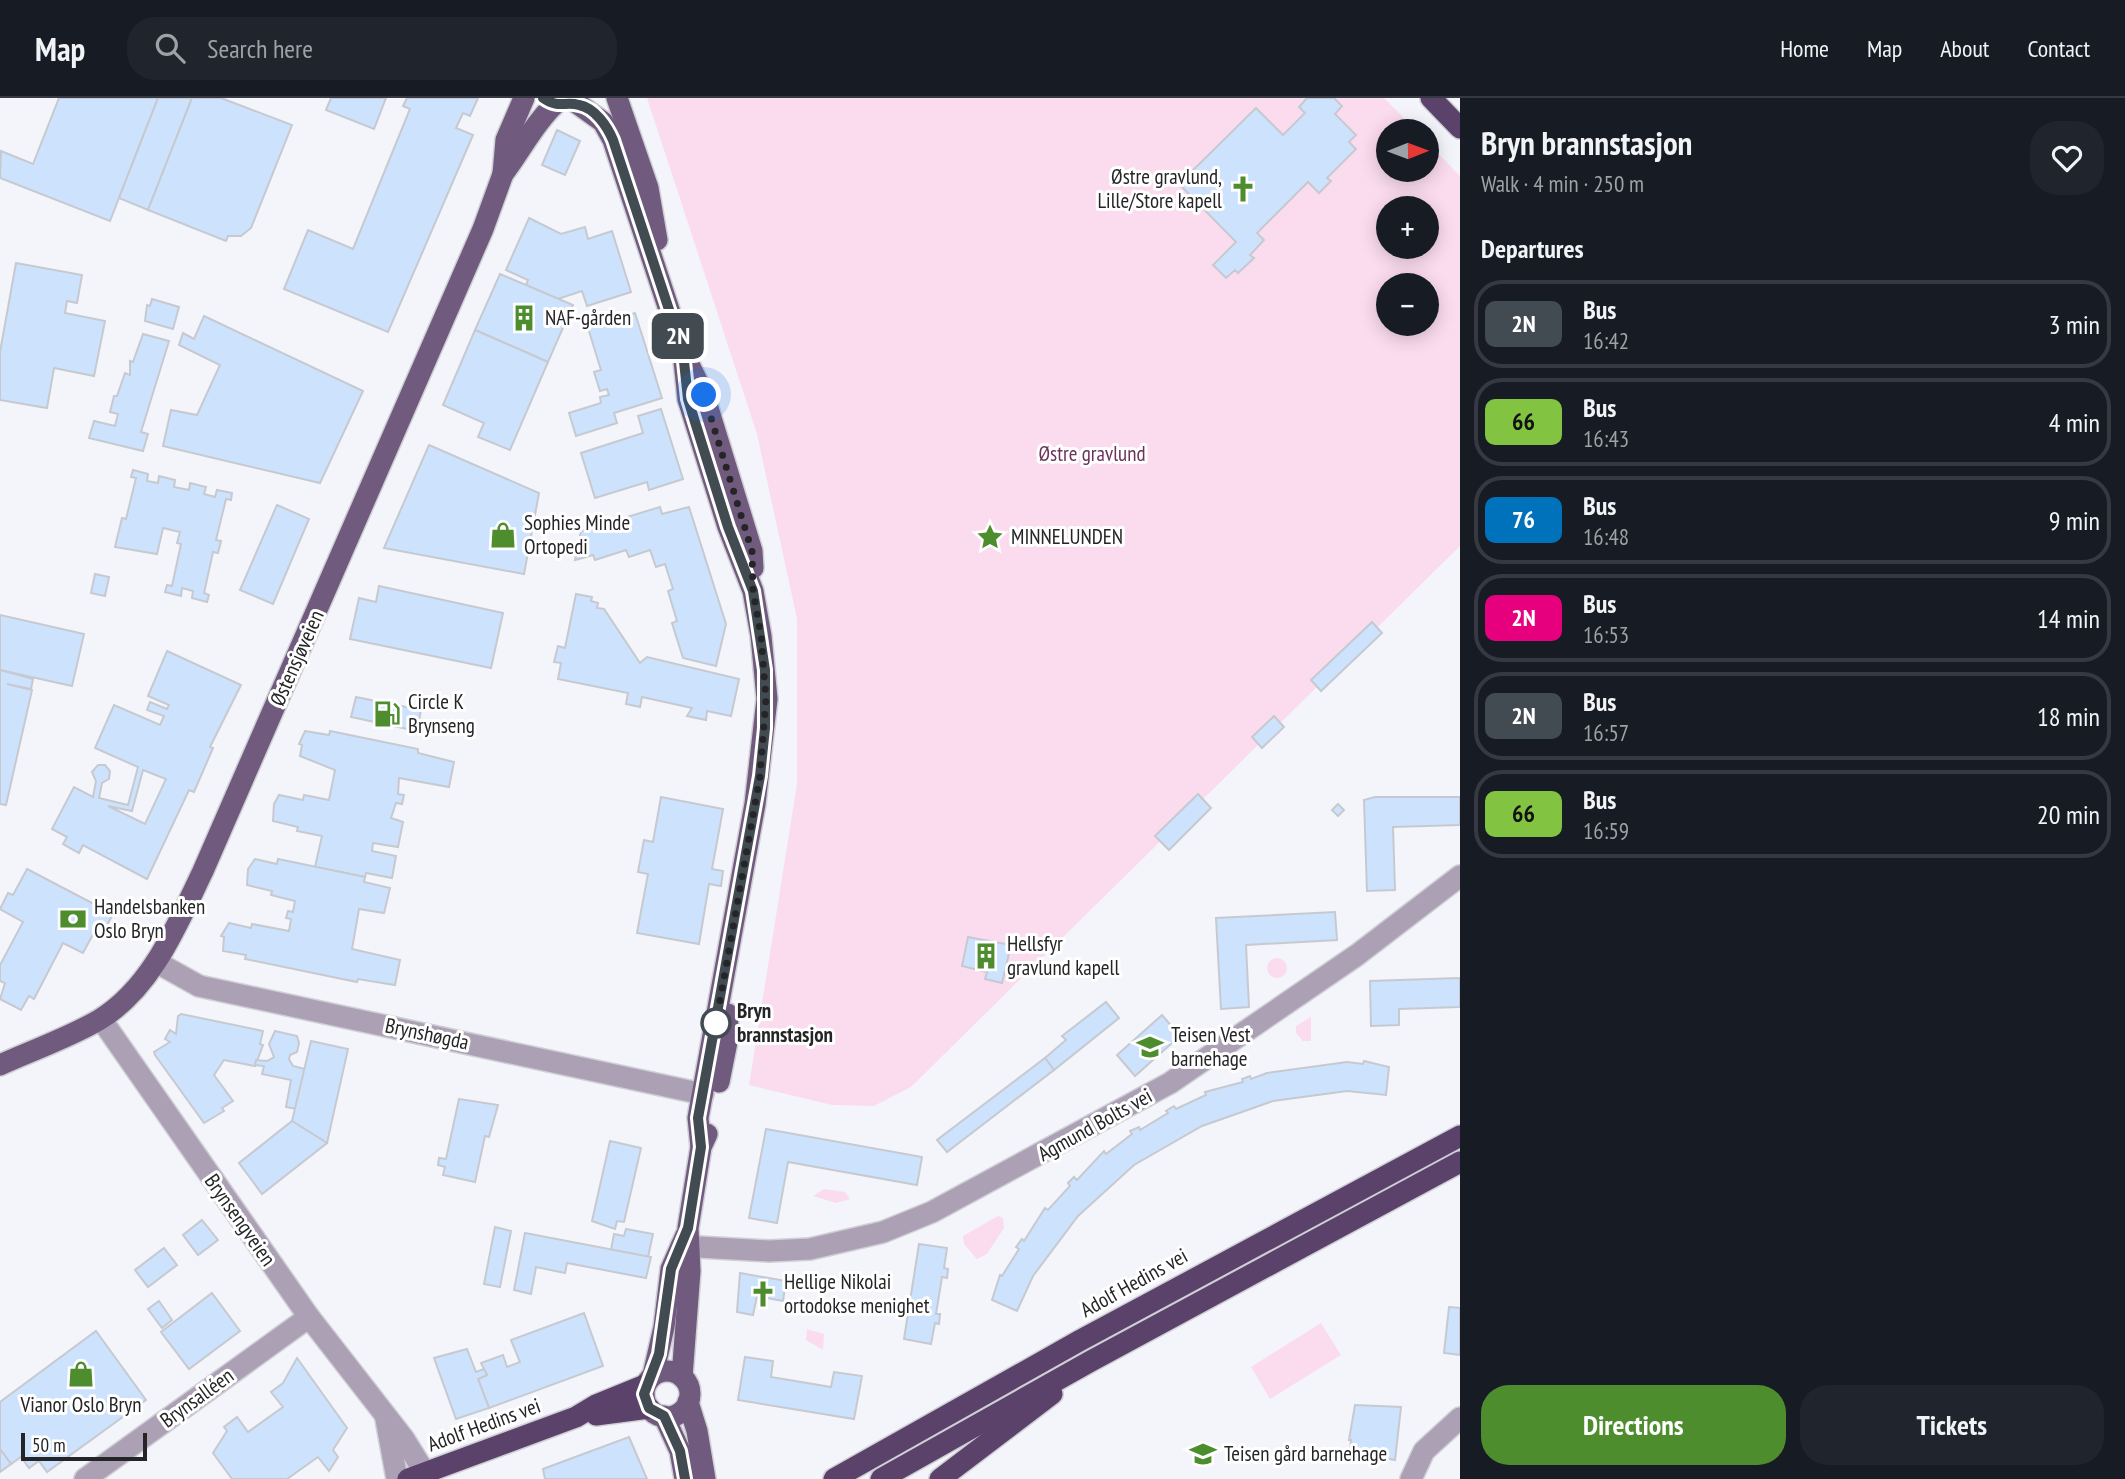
<!DOCTYPE html>
<html lang="en">
<head>
<meta charset="utf-8">
<style>
  :root { --surface:#171b24; --page:#20242c; --text:#f1f3f6; --muted:#9ea1a6; --line:#363941; --accent:#4e8d2d }
  body { margin:0; font-family:"PT Sans Narrow",sans-serif; background:var(--page); color:var(--text); height:100vh; display:flex; flex-direction:column; font-size:26px; white-space:nowrap }
  * { box-sizing:border-box; margin:0 }
  p { font-size:23px; color:var(--muted) }
  .icon { flex:none; width:38px; height:38px; fill:none; stroke:currentColor; stroke-width:2; stroke-linecap:round; stroke-linejoin:round }
  .map { position:relative; flex:1; overflow:hidden }
  .details { display:flex; flex-direction:column; background:var(--surface); width:665px }
  .details>* { flex:none }
  .badge { padding:0 14px; border-radius:10px; font-size:24px; line-height:46px }
  .needle { width:46px; rotate:89deg }
  .buttons { position:absolute; left:1376px; top:21px; display:grid; gap:14px }
  .buttons a { display:grid; place-items:center; width:63px; height:63px; border-radius:50%; background:var(--surface); box-shadow:0 4px 18px #0003; font-size:35px }
  .scale { position:absolute; left:21px; bottom:18px; width:126px; box-sizing:border-box; padding-left:7px; border:4px solid #252527; border-top:0; font-size:19px; line-height:24px; white-space:nowrap; color:#252527; -webkit-text-stroke:5px #fff; paint-order:stroke }
  .you { position:absolute; width:35px; height:35px; margin:-18px; border:5px solid #fff; border-radius:50%; background:#1a73e8; box-shadow:0 0 0 10px #1a73e833 }
  .map>.badge { position:absolute; translate:-50% -50%; box-shadow:0 0 0 4px #fff }
  h2 { padding:0 21px; font-size:26px; line-height:63px }
  .round { display:grid; place-items:center; flex:none; width:74px; height:74px; border-radius:28px; background:var(--page) }
  .headline { display:flex; align-items:center; justify-content:space-between; height:119px; padding:0 21px }
  h1 { font-size:33px; font-weight:700; line-height:52px }
  .action { display:flex; gap:14px; margin-top:auto; padding:14px 21px }
  .action a { flex:1; height:80px; border-radius:28px; background:var(--accent); color:#fff; font-size:28px; font-weight:700; line-height:80px; text-align:center }
  .action a+a { background:var(--page); color:var(--text) }
  ul { padding:0; list-style:none }
  li { display:flex; align-items:center; gap:21px; height:88px; margin:0 14px 10px; padding:0 7px; border:4px solid var(--line); border-radius:28px }
  li div { flex:1 }
  li b { display:block; font-size:26px }
  li em { font-style:normal }
  li .badge { min-width:77px; font-weight:700; text-align:center }
  header { display:flex; align-items:center; gap:42px; box-sizing:border-box; height:98px; padding:0 35px; background:var(--surface); border-bottom:2px solid var(--line) }
  header strong { font-size:33px }
  nav { display:flex; gap:38px; margin-inline-start:auto; font-size:24px }
  .search { width:490px; height:63px; background:var(--page); display:flex; align-items:center; gap:18px; box-sizing:border-box; padding:0 24px; border-radius:28px; color:var(--muted); font-size:26px }
  main { display:flex; flex:1; min-height:0 }
  .map>svg:first-child { display:block }
  .green { fill:#fbdcef; fill-rule:evenodd }
  .building { fill:#cde3fd; stroke:#c6cad0; stroke-width:2; fill-rule:evenodd }
  .lines { fill:none; stroke-linecap:round; stroke-linejoin:round }
  .minor-casing { stroke:#cfcfd5; stroke-width:24 }
  .major-casing { stroke:#cfcfd5; stroke-width:24 }
  .highway-casing { stroke:#cfcfd5; stroke-width:24 }
  .minor { stroke:#aca0b5; stroke-width:21 }
  .major { stroke:#705b7f; stroke-width:21 }
  .highway { stroke:#5b426b; stroke-width:21 }
  .line-casing { stroke:#fff; stroke-width:16 }
  .line { stroke:#424a52; stroke-width:10 }
  .walk { stroke:#252527; stroke-width:7; stroke-dasharray:0 12.6 }
  .stop-dot { fill:#fff; stroke:#424a52; stroke-width:3.5 }
  .labels { text-anchor:middle; stroke-width:6; stroke-linejoin:round; paint-order:stroke }
  .poi-label { font-size:21px; fill:#252527; stroke:#fff; text-anchor:start }
  .park-label { font-size:21px; fill:#6d315b; stroke:#fff }
  .street-label { font-size:21px; fill:#252527; stroke:#fff }
  .stop-label { font-size:21px; font-weight:bold; fill:#252527; stroke:#fff; text-anchor:start }
</style>
</head>
<body>
<header>
<strong>Map</strong>
<div class="search"><svg class="icon" aria-label="search" viewBox="0 0 24 24"><circle cx="10" cy="10" r="6"/><path d="M15 15l6 6"/></svg>Search here</div>
<nav><a>Home</a><a>Map</a><a>About</a><a>Contact</a></nav>
</header>
<main>
<div class="map">
<svg width="1460" height="1381" viewBox="0 0 1460 1381">
  <rect width="100%" height="100%" fill="#f4f4fb"/>
  <g class="green">
    <path d="M647,0h737l33,33h-29v39h38v-29l34,35v370l-549,541 -37,19 -42,-1 -83,-20 48,-301v-165l-40,-185zM1388,110h38v39h-38zM1388,187h38v39h-38z"/>
    <circle cx="1277" cy="870" r="10"/>
    <polygon points="1311,919 1311,943 1303,943 1296,935 1296,928"/>
    <polygon points="824,1091 845,1094 850,1101 836,1105 813,1098"/>
    <polygon points="998,1118 1003,1120 1004,1130 987,1156 977,1161 964,1146 963,1138"/>
    <polygon points="1321,1225 1341,1257 1270,1301 1251,1269"/>
    <polygon points="807,1231 824,1236 823,1252 806,1242"/>
  </g>
  <g class="building">
    <polygon points="59,0 158,0 110,123 0,80 1,53 33,66"/>
    <polygon points="158,0 192,0 148,112 119,100"/>
    <polygon points="192,0 221,0 292,27 251,130 241,138 228,138 226,143 148,112"/>
    <polygon points="331,0 386,0 374,31 326,12"/>
    <polygon points="407,0 478,0 470,18 463,15 456,30 473,37 388,234 284,191 308,132 353,151 410,11 403,8"/>
    <polygon points="1307,0 1334,0 1342,8 1335,16 1356,37 1349,44 1356,51 1327,80 1331,83 1319,95 1308,84 1257,135 1264,142 1250,157 1254,160 1238,175 1235,172 1226,180 1213,167 1236,144 1179,86 1256,10 1283,37 1305,15 1299,9"/>
    <polygon points="557,32 580,43 565,77 542,67"/>
    <polygon points="529,120 561,136 585,129 588,141 612,133 631,194 587,208 582,193 558,201 526,187 528,182 506,172"/>
    <polygon points="16,165 82,177 77,205 67,203 65,215 105,223 94,278 54,270 47,310 0,302 0,254"/>
    <polygon points="500,176 573,207 548,264 475,232"/>
    <polygon points="152,201 179,209 173,231 145,223 147,207 150,208"/>
    <polygon points="615,215 617,221 635,215 662,300 614,315 617,325 576,338 569,315 601,305 600,299 609,297 607,291 600,293 594,274 601,272 588,230 595,228 593,222"/>
    <polygon points="204,218 363,293 320,385 163,348 171,312 197,317 220,267 179,247 183,235 194,241"/>
    <polygon points="475,232 548,264 510,352 478,339 484,325 443,307"/>
    <polygon points="143,236 169,243 141,334 148,336 143,353 89,340 94,323 115,328 118,316 110,314 114,298 117,298 125,275 130,277 130,263 133,264"/>
    <polygon points="661,311 683,381 649,392 647,384 595,400 581,355 643,335 638,318"/>
    <polygon points="429,347 539,395 524,476 384,450"/>
    <polygon points="133,372 148,376 147,383 158,385 159,378 175,382 174,389 189,392 190,385 206,389 204,396 215,399 217,392 232,395 231,402 226,401 216,442 221,443 218,455 213,454 204,495 209,497 207,504 192,500 193,493 182,490 181,498 165,494 167,487 172,488 181,446 177,445 180,434 163,430 157,456 115,449 122,420 126,421 136,380 131,379"/>
    <polygon points="277,407 309,421 273,506 240,492"/>
    <polygon points="660,409 662,416 689,409 726,526 716,568 683,560 672,525 677,523 668,493 673,491 665,466 656,469 650,452 629,459 626,452 595,462 593,457 575,462 581,433"/>
    <polygon points="95,476 109,479 105,498 91,495"/>
    <polygon points="379,488 503,515 491,570 350,541 359,500 376,504"/>
    <polygon points="576,496 592,499 591,503 598,505 597,510 604,511 640,565 647,559 739,581 731,618 707,613 706,622 687,618 692,610 642,599 640,609 626,606 628,595 558,581 561,565 554,564 558,548 565,550"/>
    <polygon points="0,517 84,536 72,588 0,572"/>
    <polygon points="1372,524 1382,535 1321,593 1311,582"/>
    <path d="M167,553l74,34 -31,62 3,1 -19,44 -5,-2 -42,89 -64,-34 -4,8 -16,-9 4,-7 -15,-8 22,-42 19,10 3,-16 -4,-9 6,-7h7l5,6 -1,8 -7,4 -3,15 29,7 10,-38 -43,-19 19,-43 46,20 4,-9 -17,-6 3,-8 17,7 2,-4 -21,-9zM143,672l23,9 -21,45 -37,-18 24,5z"/>
    <polygon points="0,572 33,581 31,591 7,586 32,592 6,707 0,706"/>
    <polygon points="356,599 421,612 417,633 351,619"/>
    <polygon points="1274,618 1284,629 1262,650 1252,639"/>
    <polygon points="305,633 329,637 330,633 418,651 418,655 454,664 449,689 399,680 398,696 404,697 402,706 396,705 391,720 403,724 398,749 373,745 372,753 396,758 392,780 366,775 365,779 315,769 322,738 297,733 298,729 273,723 274,706 279,697 303,702 304,697 329,702 335,672 300,658 302,647 299,646"/>
    <polygon points="1198,696 1211,710 1169,752 1155,738"/>
    <polygon points="661,699 723,711 712,771 723,773 721,788 709,786 699,846 637,835 648,776 638,774 644,742 653,744"/>
    <polygon points="1375,699 1460,699 1460,727 1393,729 1395,792 1367,793 1364,702"/>
    <polygon points="1338,706 1344,712 1338,718 1332,712"/>
    <polygon points="255,761 277,766 278,761 365,779 364,784 390,790 384,815 359,811 352,851 400,862 395,887 358,881 357,884 245,861 246,857 223,853 224,839 221,838 229,825 251,830 252,826 289,833 291,821 286,820 288,813 293,814 295,803 271,797 272,793 247,787 248,771"/>
    <polygon points="27,771 113,816 105,831 98,827 83,855 63,845 34,901 29,898 21,912 0,901 5,885 0,883 0,867 23,824 0,811 8,795 13,797"/>
    <polygon points="1335,814 1337,842 1246,847 1249,909 1221,911 1216,820"/>
    <polygon points="968,839 1011,847 1002,885 985,881 987,874 962,868"/>
    <polygon points="1460,880 1460,909 1399,911 1399,927 1371,928 1370,883"/>
    <polygon points="1106,904 1119,920 1054,972 1045,960 1066,942 1062,938"/>
    <polygon points="181,916 263,933 260,946 263,947 255,968 224,962 214,977 233,1003 222,1010 224,1013 204,1025 155,957 154,954 170,944 165,941 170,932 176,936 178,918"/>
    <polygon points="1162,917 1180,938 1135,978 1117,957"/>
    <polygon points="275,933 297,938 299,945 297,954 290,957 289,961 293,968 305,971 297,1011 286,1009 291,982 262,976 264,968 255,967 256,962 267,963 274,959 269,946"/>
    <polygon points="311,943 348,951 327,1045 292,1023"/>
    <polygon points="1045,960 1054,972 947,1054 937,1042"/>
    <polygon points="1364,963 1389,969 1386,997 1347,993 1273,1003 1202,1028 1134,1067 1078,1118 1033,1178 1017,1213 992,1202 1000,1177 1002,1178 1019,1151 1016,1149 1022,1141 1024,1143 1045,1110 1048,1112 1070,1088 1068,1085 1074,1079 1077,1082 1104,1053 1106,1056 1132,1036 1130,1033 1139,1029 1140,1032 1168,1015 1166,1013 1174,1008 1176,1011 1206,997 1205,994 1243,984 1242,981 1250,978 1251,981 1267,975 1347,964 1363,966"/>
    <polygon points="459,1001 498,1007 489,1039 485,1038 475,1084 443,1077 445,1069 438,1067 439,1060 446,1061"/>
    <polygon points="292,1023 327,1045 262,1096 239,1065"/>
    <polygon points="766,1031 922,1059 917,1087 788,1064 777,1125 749,1120"/>
    <polygon points="610,1043 641,1050 624,1124 617,1123 615,1131 592,1123"/>
    <polygon points="202,1122 218,1142 198,1157 183,1137"/>
    <polygon points="495,1129 511,1133 500,1189 484,1186"/>
    <polygon points="626,1131 653,1136 648,1159 611,1152 614,1136 624,1138"/>
    <polygon points="525,1135 651,1159 646,1180 567,1165 565,1175 536,1169 531,1196 514,1192"/>
    <polygon points="919,1146 947,1150 944,1170 948,1171 947,1180 942,1179 936,1216 940,1216 939,1226 935,1225 931,1246 904,1241"/>
    <polygon points="164,1150 177,1167 148,1189 135,1172"/>
    <polygon points="740,1175 786,1183 783,1203 757,1198 753,1217 737,1214"/>
    <polygon points="212,1195 240,1233 189,1271 161,1234"/>
    <polygon points="159,1203 172,1222 162,1230 148,1211"/>
    <polygon points="1449,1209 1460,1210 1460,1257 1444,1255"/>
    <polygon points="584,1215 603,1268 489,1310 478,1281 487,1277 481,1265 503,1257 507,1269 520,1264 511,1242"/>
    <polygon points="96,1233 146,1302 47,1374 39,1363 29,1370 21,1359 11,1366 0,1351 0,1304"/>
    <polygon points="467,1251 476,1274 484,1271 487,1277 478,1281 489,1310 456,1321 434,1260"/>
    <polygon points="745,1259 773,1263 771,1279 831,1289 834,1274 862,1278 854,1321 738,1302"/>
    <polygon points="297,1260 347,1330 333,1352 338,1359 329,1373 318,1359 287,1381 232,1381 213,1355 227,1333 224,1329 237,1319 248,1334 283,1309 271,1294 283,1285"/>
    <polygon points="1355,1307 1401,1309 1395,1362 1350,1354 1351,1342 1349,1342"/>
    <polygon points="629,1339 647,1381 545,1381 543,1371"/>
    <polygon points="0,1351 11,1366 0,1374"/>
  </g>
  <g class="lines">
    <g class="minor-casing">
      <g id="minor">
        <polyline points="156,864 199,888 703,996"/>
        <polyline points="101,921 309,1219 404,1341 425,1375"/>
        <polyline points="681,1148 769,1153 810,1151 883,1134 932,1114 1170,985 1357,857 1460,778"/>
        <polyline points="386,1321 397,1381"/>
        <polyline points="85,1381 309,1219"/>
        <polyline points="1411,1381 1424,1353 1460,1320"/>
      </g>
    </g>
    <g class="major-casing">
      <g id="major">
        <polyline points="617,0 648,90 657,142"/>
        <polyline points="578,6 603,24 613,42 683,254 704,297 752,453 753,470"/>
        <path d="M503,76c18,-23 30,-49 51,-69"/>
        <polyline points="683,254 688,301 728,429 753,493 761,538 767,601 755,706 698,1020 701,1049"/>
        <path d="M0,967c33,-15 68,-27 99,-45 53,-32 78,-95 104,-149l280,-642 20,-55 3,-34 18,-42"/>
        <polyline points="719,984 727,944 728,916"/>
        <circle cx="667" cy="1296" r="23"/>
        <polyline points="653,1277 664,1229 671,1171 686,1137"/>
        <polyline points="682,1279 690,1173 688,1130 701,1049 707,1036"/>
        <polyline points="688,1304 697,1333 705,1381"/>
        <polyline points="664,1318 680,1353 685,1381"/>
      </g>
    </g>
    <g class="highway-casing">
      <g id="highway">
        <polyline points="1431,0 1460,30"/>
        <polyline points="596,1317 649,1310"/>
        <polyline points="408,1381 576,1319 596,1307 645,1287"/>
        <polyline points="834,1381 1079,1243 1460,1038"/>
        <polyline points="881,1381 1091,1263 1460,1064"/>
        <polyline points="940,1381 1052,1296"/>
      </g>
    </g>
    <use href="#minor" class="minor"/>
    <use href="#major" class="major"/>
    <use href="#highway" class="highway"/>
  </g>
  <g class="lines">
    <g class="line-casing">
      <path id="line" d="M543,0c16,11 22,3 36,7 16,3 28,21 34,35l70,212 5,47 7,23 33,105 25,64 12,79v58l-5,48 -62,342 3,29 -13,81 -17,41 -12,85 -15,40 5,14 15,8 16,35 5,28"/>
    </g>
    <use href="#line" class="line"/>
    <polyline class="walk" points="704,297 752,453 753,493 761,538 766,601 760,678 716,925"/>
  </g>
  <defs>
    <g id="church-bare" transform="scale(2.1)"><path d="M-1.2-6h2.4v3.5h3.3v2.4h-3.3V6h-2.4V-.1h-3.3v-2.4h3.3Z" fill="#4e8d2d" stroke="#fff" stroke-width="2.5" paint-order="stroke"/></g>
    <g id="building-bare" transform="scale(2.1)"><path d="M-4-6H4V6H1V3H-1V6H-4ZM-2.5-4.3h1.7v1.8h-1.7ZM.8-4.3h1.7v1.8H.8ZM-2.5-1h1.7V.8h-1.7ZM.8-1h1.7V.8H.8Z" fill="#4e8d2d" stroke="#fff" stroke-width="2.5" paint-order="stroke"/></g>
    <g id="shop-bare" transform="scale(2.1)"><path d="M-5-2.5h2.3a2.7 3.5 0 0 1 5.4 0H5L5.5 6h-11ZM-1.5-2.5h3a1.5 2.3 0 0 0-3 0Z" fill="#4e8d2d" stroke="#fff" stroke-width="2.5" paint-order="stroke"/></g>
    <g id="sight-bare" transform="scale(2.1)"><path d="M0-6L1.8-2.2L6-1.7L2.9 1.2L3.7 5.4L0 3.3L-3.7 5.4L-2.9 1.2L-6-1.7L-1.8-2.2Z" fill="#4e8d2d" stroke="#fff" stroke-width="2.5" paint-order="stroke"/></g>
    <g id="fuel-bare" transform="scale(2.1)"><path d="M-5.5-6h7V0h2V4h1.3V-2.5L3-4.5l.8-.8L6-3V5H2.5V1h-1V6h-7ZM-4.2-4.7v3.2H.2V-4.7Z" fill="#4e8d2d" stroke="#fff" stroke-width="2.5" paint-order="stroke"/></g>
    <g id="bank-bare" transform="scale(2.1)"><path d="M-6-4H6V4H-6ZM0-2.3a2.3 2.3 0 1 0 0 4.6a2.3 2.3 0 1 0 0-4.6Z" fill="#4e8d2d" stroke="#fff" stroke-width="2.5" paint-order="stroke"/></g>
    <g id="school-bare" transform="scale(2.1)"><path d="M0-5L7-2L0 1L-7-2ZM-4 1L0 2.5L4 1V4Q0 6-4 4Z" fill="#4e8d2d" stroke="#fff" stroke-width="2.5" paint-order="stroke"/></g>
  </defs>
  <g fill-rule="evenodd">
    <use href="#church-bare" x="1243" y="91"/>
    <use href="#building-bare" x="524" y="220"/>
    <use href="#shop-bare" x="503" y="437"/>
    <use href="#sight-bare" x="990" y="439"/>
    <use href="#fuel-bare" x="387" y="616"/>
    <use href="#bank-bare" x="73" y="821"/>
    <use href="#building-bare" x="986" y="858"/>
    <use href="#school-bare" x="1150" y="949"/>
    <use href="#church-bare" x="763" y="1196"/>
    <use href="#shop-bare" x="81" y="1276"/>
    <use href="#school-bare" x="1203" y="1356"/>
  </g>
  <circle class="stop-dot" cx="716" cy="925" r="14"/>
  <g class="labels">
    <g class="poi-label">
      <text x="1222" y="86" text-anchor="end">Østre gravlund,<tspan x="1222" dy="24">Lille/Store kapell</tspan></text>
      <text x="545" y="227">NAF-gården</text>
      <text x="524" y="432">Sophies Minde<tspan x="524" dy="24">Ortopedi</tspan></text>
      <text x="1011" y="446">MINNELUNDEN</text>
      <text x="408" y="611">Circle K<tspan x="408" dy="24">Brynseng</tspan></text>
      <text x="94" y="816">Handelsbanken<tspan x="94" dy="24">Oslo Bryn</tspan></text>
      <text x="1007" y="853">Hellsfyr<tspan x="1007" dy="24">gravlund kapell</tspan></text>
      <text x="1171" y="944">Teisen Vest<tspan x="1171" dy="24">barnehage</tspan></text>
      <text x="784" y="1191">Hellige Nikolai<tspan x="784" dy="24">ortodokse menighet</tspan></text>
      <text x="81" y="1314" text-anchor="middle">Vianor Oslo Bryn</text>
      <text x="1224" y="1363">Teisen gård barnehage</text>
    </g>
    <g class="park-label">
      <text x="1092" y="363">Østre gravlund</text>
    </g>
    <g class="street-label">
      <text transform="translate(297 560) rotate(-66)" y="7">Østensjøveien</text>
      <text transform="translate(427 936) rotate(12)" y="7">Brynshøgda</text>
      <text transform="translate(1095 1027) rotate(-29)" y="7">Agmund Bolts vei</text>
      <text transform="translate(240 1122) rotate(55)" y="7">Brynsengveien</text>
      <text transform="translate(1134 1185) rotate(-29)" y="7">Adolf Hedins vei</text>
      <text transform="translate(197 1300) rotate(-36)" y="7">Brynsalléen</text>
      <text transform="translate(484 1327) rotate(-20)" y="7">Adolf Hedins vei</text>
    </g>
    <g class="stop-label">
      <text x="737" y="920">Bryn<tspan x="737" dy="24">brannstasjon</tspan></text>
    </g>
  </g>
</svg>
<div class="buttons">
<a><svg class="needle" viewBox="-14 -14 28 28"><path d="M0-13l5 13h-10z" fill="#e53935"/><path d="M0 13l5-13h-10z" fill="#9ea1a6"/></svg></a>
<a>+</a>
<a>−</a>
</div>
<div class="scale">50 m</div>
<div class="you" style="left:704px;top:297px"></div>
<b class="badge" style="left:678px;top:238px;background:#424a52;color:#fff">2N</b>
</div>
<section class="details">
<div class="headline"><div><h1>Bryn brannstasjon</h1><p>Walk · 4 min · 250 m</p></div><a class="round"><svg class="icon" aria-label="heart" viewBox="0 0 24 24"><path d="M12 20l-8-8c-3-5 5-10 8-4 3-6 11-1 8 4z"/></svg></a></div>
<h2>Departures</h2>
<ul>
<li><span class="badge" style="background:#424a52;color:#fff">2N</span><div><b>Bus</b><p>16:42</p></div><em>3 min</em></li>
<li><span class="badge" style="background:#82c341;color:#111">66</span><div><b>Bus</b><p>16:43</p></div><em>4 min</em></li>
<li><span class="badge" style="background:#0072bc;color:#fff">76</span><div><b>Bus</b><p>16:48</p></div><em>9 min</em></li>
<li><span class="badge" style="background:#e6007e;color:#fff">2N</span><div><b>Bus</b><p>16:53</p></div><em>14 min</em></li>
<li><span class="badge" style="background:#424a52;color:#fff">2N</span><div><b>Bus</b><p>16:57</p></div><em>18 min</em></li>
<li><span class="badge" style="background:#82c341;color:#111">66</span><div><b>Bus</b><p>16:59</p></div><em>20 min</em></li>
</ul>
<div class="action"><a>Directions</a><a>Tickets</a></div>
</section>
</main>
</body>
</html>
